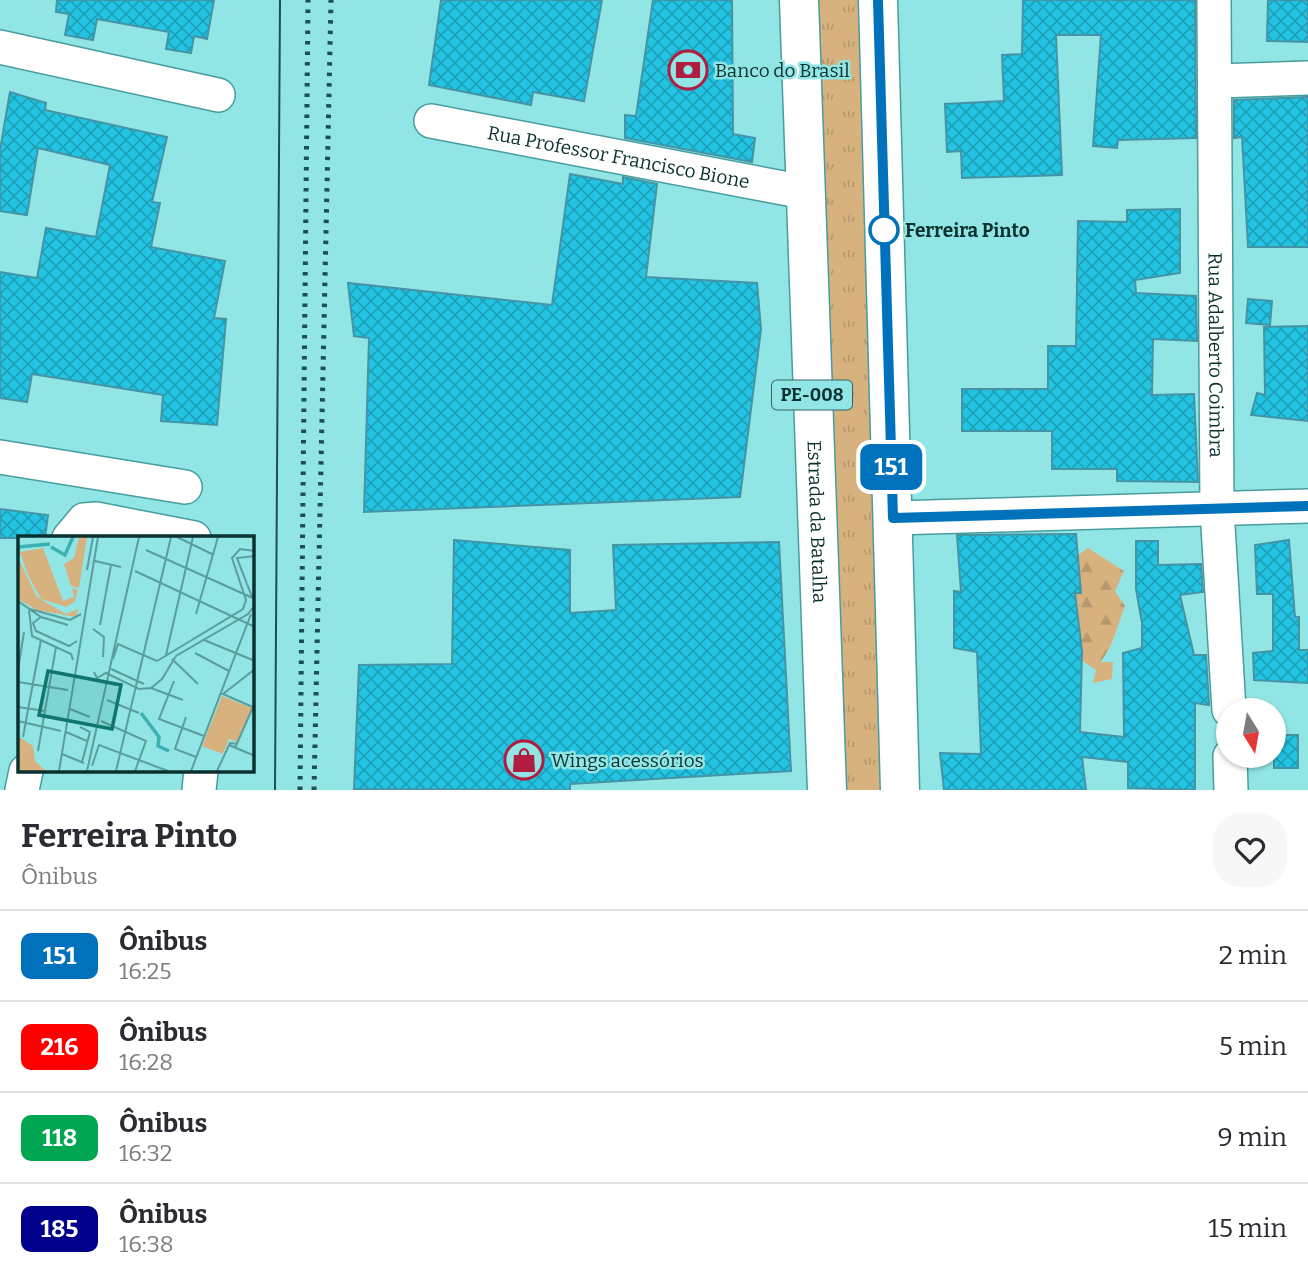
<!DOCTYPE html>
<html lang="pt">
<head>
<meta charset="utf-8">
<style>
  :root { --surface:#fff; --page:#f7f7f7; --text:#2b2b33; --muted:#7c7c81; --line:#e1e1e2 }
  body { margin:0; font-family:Bitter,serif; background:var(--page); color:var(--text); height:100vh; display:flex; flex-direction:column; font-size:26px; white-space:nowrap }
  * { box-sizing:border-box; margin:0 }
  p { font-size:23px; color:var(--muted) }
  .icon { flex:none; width:38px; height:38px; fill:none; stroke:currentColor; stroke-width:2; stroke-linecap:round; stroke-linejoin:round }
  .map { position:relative; height:790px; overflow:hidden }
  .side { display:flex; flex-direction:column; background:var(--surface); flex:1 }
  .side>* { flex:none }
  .badge { padding:0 14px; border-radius:10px; font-size:24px; line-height:46px }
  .needle { width:46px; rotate:169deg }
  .buttons { position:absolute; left:1216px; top:698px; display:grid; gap:14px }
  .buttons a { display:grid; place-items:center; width:70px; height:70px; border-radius:50%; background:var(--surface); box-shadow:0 2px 5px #0004; font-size:35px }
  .map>.badge { position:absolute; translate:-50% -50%; box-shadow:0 0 0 4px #fff }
  .round { display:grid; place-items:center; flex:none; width:74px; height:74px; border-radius:28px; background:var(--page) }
  .head { display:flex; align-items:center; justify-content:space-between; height:119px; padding:0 21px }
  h1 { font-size:33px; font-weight:700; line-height:52px }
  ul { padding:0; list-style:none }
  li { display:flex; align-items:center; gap:21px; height:91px; padding:0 21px; border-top:2px solid var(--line) }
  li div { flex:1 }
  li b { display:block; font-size:26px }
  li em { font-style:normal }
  li .badge { min-width:77px; font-weight:700; text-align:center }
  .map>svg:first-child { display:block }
  .grass { fill:url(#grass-tufts) }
  .forest { fill:url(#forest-firs) }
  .building { fill:url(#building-cross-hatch); stroke:#4494a6; stroke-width:2 }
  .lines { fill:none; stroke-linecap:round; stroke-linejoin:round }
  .minor-casing { stroke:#479d9d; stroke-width:36 }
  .highway-casing { stroke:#479d9d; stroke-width:41 }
  .minor { stroke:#fff; stroke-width:33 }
  .highway { stroke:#fff; stroke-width:38 }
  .tram { stroke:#204d4d; stroke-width:2 }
  .rail { stroke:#204d4d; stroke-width:5; stroke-dasharray:3.5 7; stroke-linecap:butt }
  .line-casing { stroke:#fff; stroke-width:16 }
  .line { stroke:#0072bc; stroke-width:10 }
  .stop-dot { fill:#fff; stroke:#0072bc; stroke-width:3.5 }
  .labels { text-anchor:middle; stroke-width:5; stroke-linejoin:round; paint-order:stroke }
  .shield { fill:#91e6e5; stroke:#336766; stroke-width:2 }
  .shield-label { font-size:18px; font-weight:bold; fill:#0b3030 }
  .poi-label { font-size:19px; fill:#0b3030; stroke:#91e6e5; text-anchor:start }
  .street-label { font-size:19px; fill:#0b3030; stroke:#91e6e5 }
  .stop-label { font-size:19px; font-weight:bold; fill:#0b3030; stroke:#91e6e5; text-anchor:start }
  .inset-river { fill:none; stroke:#3cb1b1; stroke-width:3.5 }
  .inset-road { fill:none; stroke:#5b9d9d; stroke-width:2 }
  .view { fill:#0f766e; fill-opacity:0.15; stroke:#0f766e; stroke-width:3.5 }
  .inset-edge { fill:none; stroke:#0b3030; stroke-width:3.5 }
</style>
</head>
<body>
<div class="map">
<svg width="1308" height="790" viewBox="0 0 1308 790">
  <defs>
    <pattern id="grass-tufts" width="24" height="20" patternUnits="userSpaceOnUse" patternTransform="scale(1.75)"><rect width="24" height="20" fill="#d7b27f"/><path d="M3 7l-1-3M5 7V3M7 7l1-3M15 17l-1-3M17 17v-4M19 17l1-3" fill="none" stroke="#b7996e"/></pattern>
    <pattern id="forest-firs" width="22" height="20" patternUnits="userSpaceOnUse" patternTransform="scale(1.75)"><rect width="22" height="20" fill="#d7b27f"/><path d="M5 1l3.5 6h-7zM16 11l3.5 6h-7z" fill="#b7996e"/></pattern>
    <pattern id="building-cross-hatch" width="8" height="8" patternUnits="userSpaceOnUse" patternTransform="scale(1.75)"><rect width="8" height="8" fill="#23c4e3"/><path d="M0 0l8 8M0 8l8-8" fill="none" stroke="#1da0b8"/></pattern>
  </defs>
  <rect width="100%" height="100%" fill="#91e6e5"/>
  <polygon class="grass" points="816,0 865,0 884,790 840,790 823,297 824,135"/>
  <polygon class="forest" points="1088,548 1124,571 1115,591 1125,606 1111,645 1101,662 1113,662 1112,679 1093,683 1096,670 1081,660 1075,593 1081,593 1078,555"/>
  <g class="building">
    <polygon points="57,0 214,0 207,39 194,36 191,53 166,49 169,32 97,19 93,40 65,35 69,14 56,12"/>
    <polygon points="441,0 602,0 584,101 533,92 531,105 429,85"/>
    <polygon points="653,0 732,0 733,134 755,138 752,162 625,138 625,115 636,116"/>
    <polygon points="1023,0 1195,0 1196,138 1118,140 1117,148 1093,146 1101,35 1056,35 1062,175 962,178 961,151 947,152 945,104 1004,101 1002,55 1022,54"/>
    <polygon points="1268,0 1308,0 1308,42 1267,41"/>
    <polygon points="10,92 46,103 45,110 167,137 152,202 160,203 151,247 225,261 214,318 226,319 217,425 161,421 163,395 32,374 27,402 0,398 0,272 37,278 46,228 96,237 110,165 38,148 27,215 0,211 0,150"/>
    <polygon points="1308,97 1308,247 1248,247 1242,137 1234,138 1234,100"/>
    <polygon points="570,174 623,184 623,177 657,184 646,277 757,283 761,329 740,497 364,512 369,338 354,336 348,283 552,305"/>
    <polygon points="1180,209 1180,273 1135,280 1136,293 1196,296 1197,341 1153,339 1152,395 1194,394 1198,482 1117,481 1117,469 1052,469 1052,431 962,431 962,389 1048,389 1048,346 1076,346 1078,221 1127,222 1127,210"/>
    <polygon points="1248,299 1272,301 1270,325 1246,323"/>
    <polygon points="1308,326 1308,421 1251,415 1257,393 1265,395 1264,327"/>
    <polygon points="0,509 48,515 45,538 0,538"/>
    <polygon points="1076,534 1081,593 1075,593 1082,651 1080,732 1124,737 1123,653 1142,648 1142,623 1136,589 1136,541 1158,541 1158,565 1201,564 1203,592 1180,595 1194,655 1206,655 1209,705 1195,703 1195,790 1128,788 1128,762 1082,757 1086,790 944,790 940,753 981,754 977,652 954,648 954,591 961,592 957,535"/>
    <polygon points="454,540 570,550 570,613 616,610 613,545 779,542 791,771 570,784 570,790 354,789 359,665 452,664"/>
    <polygon points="1289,540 1295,617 1299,617 1299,650 1308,650 1308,683 1254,680 1253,653 1273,651 1273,594 1257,594 1255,545"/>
    <rect x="1274" y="735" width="24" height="33"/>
  </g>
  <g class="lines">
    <g class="minor-casing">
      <g id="minor">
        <path id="s1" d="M1214,0l3,509 12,201"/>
        <polyline points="0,47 218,95"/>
        <polyline points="1215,81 1308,78"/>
        <path id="s2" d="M431,121l373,71"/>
        <polyline points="0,457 185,487"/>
        <polyline points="893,518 1308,506"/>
        <polyline points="69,538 84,520 96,519 194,538"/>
        <polyline points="1230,756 1231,790"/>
        <polyline points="22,790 26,771"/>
        <polyline points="199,790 201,771"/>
      </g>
    </g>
    <g class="highway-casing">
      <g id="highway">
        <path id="s3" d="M799,0l28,790"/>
        <polyline points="878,0 900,790"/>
      </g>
    </g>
    <use href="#minor" class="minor"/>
    <use href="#highway" class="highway"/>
    <polyline class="tram" points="275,790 280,0"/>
    <g class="rail">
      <polyline points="300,790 308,0"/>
      <polyline points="314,790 331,0"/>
    </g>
  </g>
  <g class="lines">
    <g class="line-casing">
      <polyline id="line" points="878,0 893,518 1308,506"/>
    </g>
    <use href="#line" class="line"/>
  </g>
  <defs>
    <g id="bank-ring" transform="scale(2.0125)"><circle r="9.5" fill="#91e6e5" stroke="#b01d40" stroke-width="1.5"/><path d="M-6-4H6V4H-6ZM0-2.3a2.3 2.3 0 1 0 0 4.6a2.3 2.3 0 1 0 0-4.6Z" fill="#b01d40"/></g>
    <g id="shop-ring" transform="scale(2.0125)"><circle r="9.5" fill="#91e6e5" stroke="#b01d40" stroke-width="1.5"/><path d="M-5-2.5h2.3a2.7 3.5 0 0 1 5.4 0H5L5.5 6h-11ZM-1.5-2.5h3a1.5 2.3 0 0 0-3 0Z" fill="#b01d40"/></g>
  </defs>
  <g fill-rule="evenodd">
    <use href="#bank-ring" x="688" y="70"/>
    <use href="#shop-ring" x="524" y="760"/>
  </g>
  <circle class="stop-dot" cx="884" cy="230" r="14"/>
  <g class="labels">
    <rect class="shield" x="772" y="380.5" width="80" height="29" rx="5"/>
    <g class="shield-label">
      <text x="812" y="401">PE-008</text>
    </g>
    <g class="poi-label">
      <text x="715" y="77">Banco do Brasil</text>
      <text x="551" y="767">Wings acessórios</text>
    </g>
    <g class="street-label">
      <text dy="7" stroke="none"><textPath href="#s2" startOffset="191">Rua Professor Francisco Bione</textPath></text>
      <text dy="7" stroke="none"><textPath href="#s1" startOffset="355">Rua Adalberto Coimbra</textPath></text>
      <text dy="7" stroke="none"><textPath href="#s3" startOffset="522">Estrada da Batalha</textPath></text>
    </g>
    <g class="stop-label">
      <text x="905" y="237">Ferreira Pinto</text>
    </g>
  </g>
  <g transform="translate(18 536)">
    <rect width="236" height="236" fill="#91e6e5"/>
    <path d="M61,1h8l-8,51 -8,-2 -7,-22 10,-6zM25,12l20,53 11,-4 -2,-9 6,2 -3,11 -8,6 -26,-8 -13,-24 -8,-23zM0,22l19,39 29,17 12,-5 -2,8 -39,-7 -19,-11z" fill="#d7b27f"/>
    <path d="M0,200l15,10 2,15 11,10h-28z" fill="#d7b27f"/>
    <path d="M204,160l30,12 -15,34 -8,-3 -6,15 -21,-8z" fill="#d7b27f"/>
    <path class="inset-river" d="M0,11l32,-3M33,11l14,8 8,-18M123,177l18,24 -1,9 11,5"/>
    <path class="inset-road" d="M159,1l37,18M128,14l109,49M77,25l26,6M69,34l6,-33M117,35l120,56M234,61l-15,-39 18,-2M0,65l23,16 27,8M12,73l40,11 11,-6M11,74l3,26 39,18 2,6M178,78l22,-77M23,81l-8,6 3,8 33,15 8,-5M82,89l11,-60M75,93l11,8 -1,20M186,104l51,21M177,117l34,18M148,119l27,-118M95,123l5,-15 39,17M154,123l26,25M139,125l86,-52 3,-9 -14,-42 8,-9 15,2M93,133l33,15M237,133l-32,25 32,14M0,134l6,-38M76,136l3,6 9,-5 33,16 12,-1 11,-9 14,-23 72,-42 7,-9M156,145l-15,38 45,17M0,146l50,8M133,152l32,12M89,164l32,13M0,171l27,4M52,173l20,8M168,181l-11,32 21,8M0,185l43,10M83,185l45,20 -11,30M62,191l10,5 -8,30M48,196l21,9M5,201l18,-97M211,209l26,11M217,212l18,-41M20,215l18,-104M44,218l22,9M74,230l7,-21 69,26M41,235l39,-234M69,235l52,-234M98,235l55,-234M173,235l60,-157M199,235l13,-28 7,1"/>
    <path class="view" d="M30,135l73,14 -9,44 -73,-14z"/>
    <rect width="236" height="236" class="inset-edge"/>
  </g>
</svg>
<div class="buttons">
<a><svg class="needle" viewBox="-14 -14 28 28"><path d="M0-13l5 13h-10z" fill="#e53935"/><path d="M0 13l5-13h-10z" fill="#7c7c81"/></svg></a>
</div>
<b class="badge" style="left:891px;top:467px;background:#0072bc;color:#fff">151</b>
</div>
<section class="side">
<div class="head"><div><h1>Ferreira Pinto</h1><p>Ônibus</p></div><a class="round"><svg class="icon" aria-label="heart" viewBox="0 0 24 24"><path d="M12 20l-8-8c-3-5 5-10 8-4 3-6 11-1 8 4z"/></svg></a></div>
<ul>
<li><span class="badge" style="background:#0072bc;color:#fff">151</span><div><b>Ônibus</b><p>16:25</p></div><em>2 min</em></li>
<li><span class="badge" style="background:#f00;color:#fff">216</span><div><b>Ônibus</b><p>16:28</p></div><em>5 min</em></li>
<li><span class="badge" style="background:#00a651;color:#fff">118</span><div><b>Ônibus</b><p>16:32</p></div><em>9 min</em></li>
<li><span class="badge" style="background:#00008b;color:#fff">185</span><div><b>Ônibus</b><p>16:38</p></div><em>15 min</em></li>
</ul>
</section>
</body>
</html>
